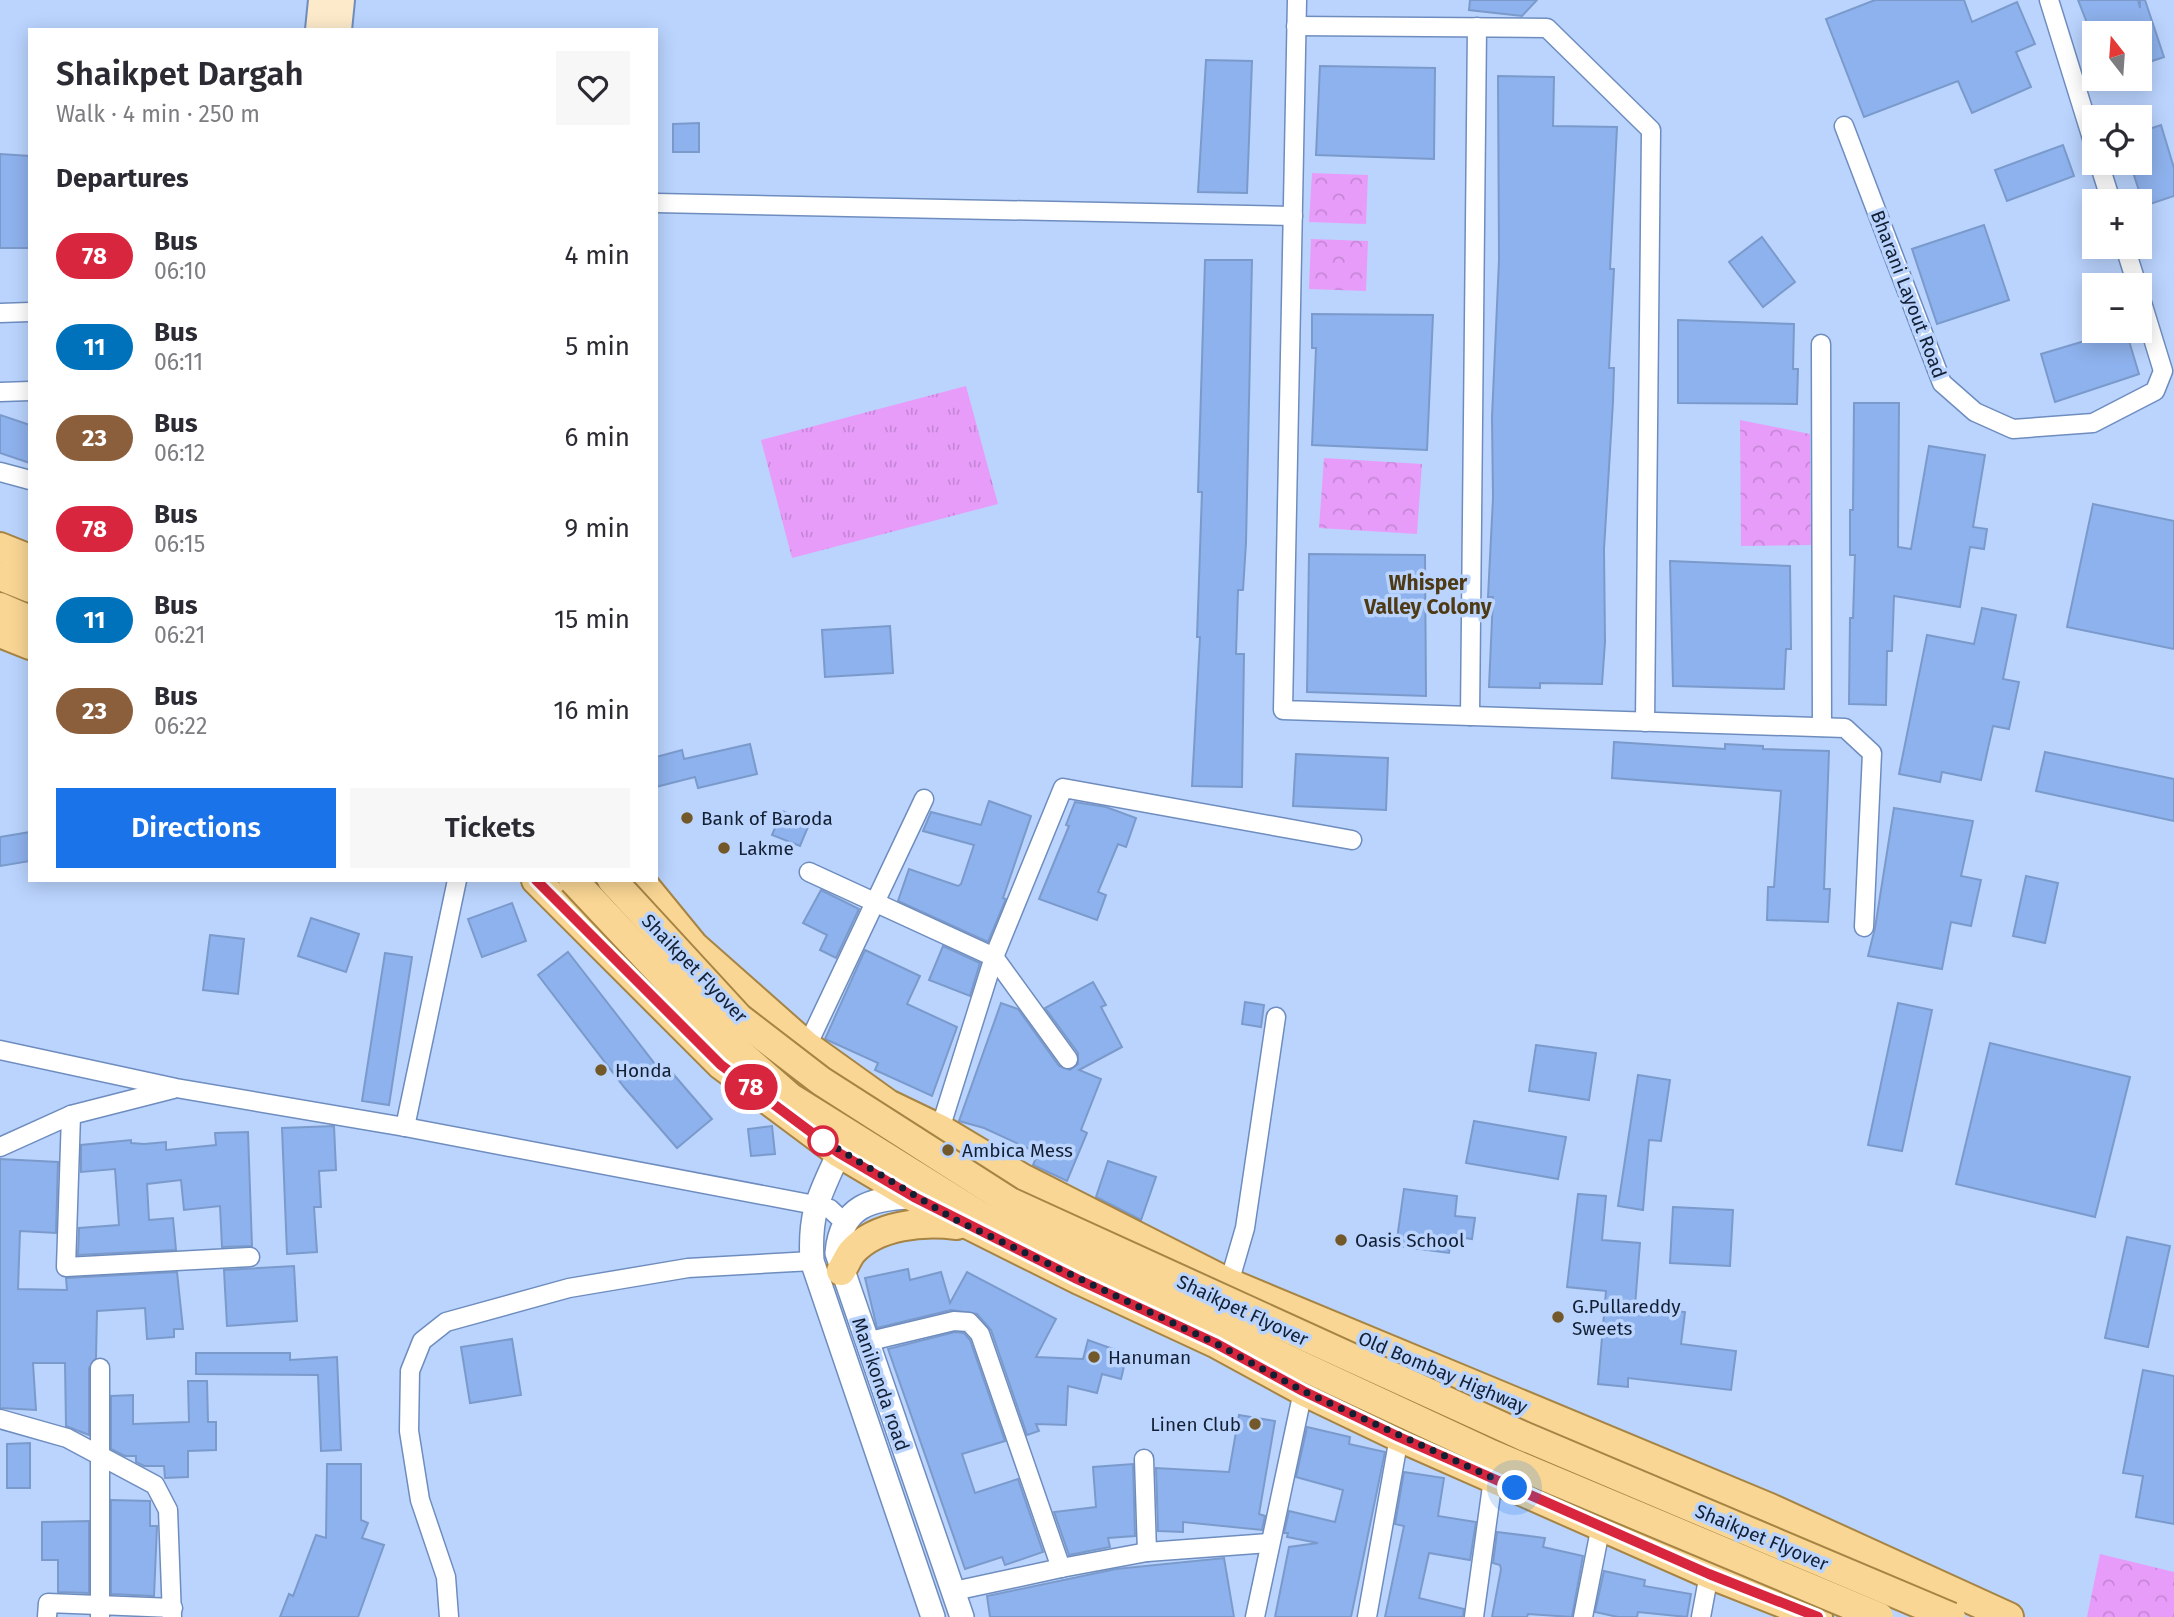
<!DOCTYPE html>
<html lang="en">
<head>
<meta charset="utf-8">
<style>
  :root { --surface:#fff; --page:#f7f7f7; --text:#2b2b33; --muted:#7c7c81; --accent:#1a73e8 }
  body { margin:0; font-family:"Fira Sans",sans-serif; background:var(--page); color:var(--text); height:100vh; display:flex; flex-direction:column; font-size:26px; white-space:nowrap }
  * { box-sizing:border-box; margin:0 }
  p { font-size:23px; color:var(--muted) }
  .icon { flex:none; width:38px; height:38px; fill:none; stroke:currentColor; stroke-width:2; stroke-linecap:round; stroke-linejoin:round }
  .map { position:relative; flex:1; overflow:hidden }
  .panel { position:absolute; left:28px; top:28px; width:630px; height:854px; display:flex; flex-direction:column; background:var(--surface); border-radius:0px; box-shadow:0 4px 18px #0003 }
  .panel>* { flex:none }
  .badge { padding:0 14px; border-radius:23px; font-size:24px; line-height:46px }
  .needle { width:46px; rotate:343deg }
  .fabs { position:absolute; left:2082px; top:21px; display:grid; gap:14px }
  .fabs a { display:grid; place-items:center; width:70px; height:70px; border-radius:0px; background:var(--surface); box-shadow:0 4px 18px #0003; font-size:35px }
  .you { position:absolute; width:35px; height:35px; margin:-18px; border:5px solid #fff; border-radius:50%; background:#1a73e8; box-shadow:0 0 0 10px #1a73e833 }
  .map>.badge { position:absolute; translate:-50% -50%; box-shadow:0 0 0 4px #fff }
  h2 { padding:0 28px; font-size:26px; line-height:63px }
  .round { display:grid; place-items:center; flex:none; width:74px; height:74px; border-radius:0px; background:var(--page) }
  .head { display:flex; align-items:center; justify-content:space-between; height:119px; padding:0 28px }
  h1 { font-size:33px; font-weight:600; line-height:52px }
  .cta { display:flex; gap:14px; margin-top:auto; padding:14px 28px }
  .cta a { flex:1; height:80px; border-radius:0px; background:var(--accent); color:#fff; font-size:28px; font-weight:600; line-height:80px; text-align:center }
  .cta a+a { background:var(--page); color:var(--text) }
  ul { padding:0; list-style:none }
  li { display:flex; align-items:center; gap:21px; height:91px; padding:0 28px }
  li div { flex:1 }
  li b { display:block; font-size:26px }
  li em { font-style:normal }
  li .badge { min-width:77px; font-weight:700; text-align:center }
  .map>svg:first-child { display:block }
  .grass { fill:url(#grass-tufts) }
  .park { fill:url(#park-crowns) }
  .building { fill:#8eb2ed; stroke:#7b9acc; stroke-width:2 }
  .lines { fill:none; stroke-linecap:round; stroke-linejoin:round }
  .minor-casing { stroke:#6e8dbe; stroke-width:21 }
  .tertiary-casing { stroke:#6e8dbe; stroke-width:26 }
  .secondary-casing { stroke:#6e8dbe; stroke-width:28 }
  .primary-casing { stroke:#a68444; stroke-width:32 }
  .minor { stroke:#fff; stroke-width:18 }
  .tertiary { stroke:#fff; stroke-width:23 }
  .secondary { stroke:#fceaca; stroke-width:24 }
  .primary { stroke:#f9d694; stroke-width:28 }
  .primary-bridge-casing { stroke:#a68444; stroke-width:32; stroke-linecap:butt }
  .primary-bridge { stroke:#f9d694; stroke-width:28 }
  .line-casing { stroke:#fff; stroke-width:16 }
  .line { stroke:#d7263d; stroke-width:10 }
  .walk { stroke:#131f33; stroke-width:7; stroke-dasharray:0 12.6 }
  .poi-dot { fill:#73592a; stroke:#bad4fe; stroke-width:2.5 }
  .stop-dot { fill:#fff; stroke:#d7263d; stroke-width:3.5 }
  .labels { text-anchor:middle; stroke-width:7; stroke-linejoin:round; paint-order:stroke }
  .street-label { font-size:19px; fill:#131f33; stroke:#bad4fe }
  .poi-label { font-size:19px; fill:#131f33; stroke:#bad4fe; text-anchor:start }
  .neighbourhood-label { font-size:21px; font-weight:bold; fill:#4e3a14; stroke:#bad4fe }
</style>
</head>
<body>
<div class="map">
<svg width="2174" height="1617" viewBox="0 0 2174 1617">
  <defs>
    <pattern id="grass-tufts" width="24" height="20" patternUnits="userSpaceOnUse" patternTransform="scale(1.75)"><rect width="24" height="20" fill="#e89cfa"/><path d="M3 7l-1-3M5 7V3M7 7l1-3M15 17l-1-3M17 17v-4M19 17l1-3" fill="none" stroke="#c686d7"/></pattern>
    <pattern id="park-crowns" width="20" height="18" patternUnits="userSpaceOnUse" patternTransform="scale(1.75)"><rect width="20" height="18" fill="#e89cfa"/><path d="M2 6a3 3 0 1 1 6 0M12 15a3 3 0 1 1 6 0" fill="none" stroke="#c686d7"/></pattern>
  </defs>
  <rect width="100%" height="100%" fill="#bad4fe"/>
  <polygon class="grass" points="966,386 998,504 792,558 761,440"/>
  <g class="park">
    <polygon points="1312,173 1368,175 1366,224 1309,222"/>
    <polygon points="1311,239 1368,241 1366,291 1309,289"/>
    <polygon points="1740,420 1810,434 1811,545 1741,546"/>
    <polygon points="1324,458 1422,464 1417,534 1319,528"/>
    <polygon points="2100,1554 2174,1572 2174,1617 2087,1617"/>
  </g>
  <g class="building">
    <polygon points="1470,0 1537,0 1522,16 1469,10"/>
    <polygon points="1875,0 1964,0 1972,22 2017,2 2035,44 2016,52 2031,87 1972,113 1958,81 1864,117 1826,19"/>
    <polygon points="2078,0 2138,0 2140,8 2140,0 2145,0 2164,57 2140,65 2140,33 2091,33"/>
    <polygon points="1206,60 1252,61 1247,193 1198,192"/>
    <polygon points="1320,66 1435,68 1434,159 1316,155"/>
    <polygon points="1498,76 1554,77 1553,126 1617,127 1610,269 1614,269 1609,368 1614,368 1613,402 1604,549 1605,642 1602,684 1540,683 1540,688 1489,687 1493,597 1488,597 1493,498 1492,417 1499,260"/>
    <polygon points="699,123 699,152 673,152 673,124"/>
    <polygon points="2161,125 2174,168 2174,196 2144,206 2130,163 2140,163 2140,132"/>
    <polygon points="2063,145 2074,176 2007,201 1995,170"/>
    <polygon points="0,154 30,156 30,248 0,248"/>
    <polygon points="1984,225 2009,300 1937,324 1912,249"/>
    <polygon points="1762,237 1795,282 1763,307 1729,262"/>
    <polygon points="1205,260 1252,260 1246,543 1243,590 1238,590 1236,654 1244,654 1242,787 1192,786 1200,637 1197,637 1202,492 1198,492"/>
    <polygon points="1312,314 1433,315 1427,450 1312,445 1316,348 1312,348"/>
    <polygon points="1678,320 1794,324 1793,369 1798,369 1797,404 1678,403"/>
    <polygon points="2086,331 2126,331 2139,374 2055,402 2041,354 2088,340"/>
    <polygon points="1854,403 1899,403 1898,547 1911,549 1929,446 1985,455 1973,527 1987,529 1984,549 1970,547 1960,607 1894,596 1892,651 1887,651 1886,705 1849,704 1850,618 1853,618 1855,555 1850,555 1850,510 1853,510"/>
    <polygon points="0,415 30,425 30,463 0,453"/>
    <polygon points="2093,504 2174,521 2174,649 2067,627"/>
    <polygon points="1309,554 1425,555 1426,696 1307,692"/>
    <polygon points="1670,561 1790,566 1791,649 1786,649 1784,689 1673,686"/>
    <polygon points="1982,608 2016,615 2003,679 2019,682 2009,729 1993,726 1981,780 1942,772 1940,782 1899,774 1927,635 1974,644"/>
    <polygon points="890,626 893,673 825,677 822,630"/>
    <polygon points="1614,742 1725,749 1725,744 1763,746 1763,749 1829,751 1824,889 1830,889 1828,922 1767,920 1768,887 1774,887 1781,791 1612,778"/>
    <polygon points="750,744 757,774 698,788 695,777 656,787 656,757 682,750 684,759"/>
    <polygon points="2045,752 2174,779 2174,821 2036,791"/>
    <polygon points="1296,754 1388,758 1386,810 1293,806"/>
    <polygon points="989,801 1031,816 1003,898 1006,899 988,942 898,901 909,869 958,886 961,884 974,845 923,831 931,812 981,825"/>
    <polygon points="1075,802 1106,807 1136,818 1126,847 1118,844 1098,892 1106,895 1097,920 1039,899 1069,826 1066,825"/>
    <polygon points="1894,808 1973,821 1961,876 1981,880 1971,926 1951,922 1942,969 1868,956 1875,928"/>
    <polygon points="782,811 810,822 800,846 772,835"/>
    <polygon points="30,832 30,861 0,866 0,837"/>
    <polygon points="2026,876 2058,883 2045,943 2013,936"/>
    <polygon points="821,890 859,909 836,958 820,950 827,935 803,923"/>
    <polygon points="512,903 526,941 482,957 468,919"/>
    <polygon points="311,918 359,934 346,972 298,956"/>
    <polygon points="210,935 244,939 238,994 203,990"/>
    <polygon points="943,946 980,963 970,996 929,980"/>
    <polygon points="865,950 920,976 907,1004 957,1027 932,1096 875,1070 878,1063 825,1039"/>
    <polygon points="568,952 662,1073 668,1068 712,1119 677,1148 624,1087 538,975"/>
    <polygon points="385,953 412,957 389,1105 362,1101"/>
    <polygon points="1093,982 1106,1005 1101,1007 1122,1047 1079,1070 1101,1079 1081,1130 1087,1133 1067,1181 1033,1165 1038,1153 984,1128 959,1121 1001,1003 1018,1009 1059,1066 1070,1070 1078,1064 1078,1053 1045,1008"/>
    <polygon points="1245,1002 1264,1005 1261,1027 1242,1024"/>
    <polygon points="1898,1003 1932,1010 1902,1151 1868,1145"/>
    <polygon points="1990,1043 2130,1077 2095,1217 1956,1184"/>
    <polygon points="1536,1045 1596,1053 1589,1100 1529,1091"/>
    <polygon points="1638,1075 1670,1080 1661,1141 1649,1140 1643,1210 1618,1206"/>
    <polygon points="1474,1121 1566,1137 1558,1179 1466,1163"/>
    <polygon points="334,1126 336,1170 319,1171 321,1207 314,1207 317,1252 287,1254 282,1128"/>
    <polygon points="772,1126 775,1154 751,1156 748,1129"/>
    <polygon points="248,1132 252,1246 222,1247 220,1206 184,1210 181,1180 147,1184 149,1220 173,1218 176,1250 78,1255 79,1228 119,1225 115,1169 81,1172 81,1145 131,1140 131,1143 144,1144 166,1142 166,1150 216,1145 215,1133"/>
    <polygon points="0,1159 58,1162 56,1233 20,1231 18,1289 67,1290 66,1278 177,1272 183,1329 174,1329 174,1337 147,1339 145,1308 97,1311 96,1358 89,1368 89,1435 66,1426 65,1363 33,1363 36,1410 0,1408"/>
    <polygon points="1108,1161 1156,1177 1141,1220 1096,1197"/>
    <polygon points="1404,1189 1457,1196 1455,1216 1475,1218 1472,1239 1452,1236 1449,1253 1396,1246"/>
    <polygon points="1578,1194 1606,1196 1602,1240 1640,1243 1635,1306 1685,1312 1681,1344 1736,1351 1731,1390 1628,1378 1628,1387 1598,1384 1606,1291 1567,1287"/>
    <polygon points="1673,1207 1733,1210 1730,1266 1670,1263"/>
    <polygon points="2127,1237 2170,1246 2148,1347 2105,1338"/>
    <polygon points="294,1266 297,1321 227,1326 224,1270"/>
    <polygon points="908,1269 910,1280 941,1272 950,1303 967,1272 1056,1319 1036,1357 1083,1359 1088,1340 1127,1354 1121,1379 1102,1374 1097,1393 1068,1386 1066,1425 1036,1424 1039,1431 1027,1435 991,1330 977,1314 951,1310 877,1328 865,1278"/>
    <polygon points="955,1332 964,1333 970,1340 1005,1441 962,1454 975,1493 1018,1479 1043,1552 1005,1565 1002,1557 965,1569 888,1349"/>
    <polygon points="512,1339 521,1395 470,1403 461,1347"/>
    <polygon points="196,1353 290,1353 290,1360 337,1357 341,1450 321,1451 318,1375 196,1374"/>
    <polygon points="2143,1370 2174,1376 2174,1524 2136,1517 2143,1476 2123,1473"/>
    <polygon points="188,1381 207,1381 208,1422 216,1422 216,1450 188,1451 188,1477 165,1478 164,1466 144,1466 136,1462 136,1456 125,1456 111,1449 111,1396 133,1395 133,1424 189,1422"/>
    <polygon points="1239,1415 1275,1421 1259,1514 1265,1516 1262,1530 1183,1522 1183,1532 1158,1531 1156,1468 1229,1472"/>
    <polygon points="1307,1427 1350,1437 1349,1444 1385,1452 1351,1617 1275,1617 1289,1547 1318,1543 1287,1537 1288,1533 1284,1533 1289,1511 1335,1522 1343,1490 1296,1477"/>
    <polygon points="30,1443 30,1488 7,1488 7,1444"/>
    <polygon points="327,1464 361,1464 361,1520 368,1523 362,1538 384,1545 358,1617 280,1617 289,1594 293,1596 316,1535 326,1538"/>
    <polygon points="1133,1464 1135,1536 1108,1538 1110,1547 1069,1555 1054,1512 1096,1507 1093,1467"/>
    <polygon points="1404,1472 1444,1478 1438,1516 1476,1522 1470,1560 1429,1553 1419,1598 1464,1609 1463,1617 1385,1617 1404,1526 1395,1524"/>
    <polygon points="111,1500 150,1501 150,1526 157,1526 154,1596 111,1594"/>
    <polygon points="89,1521 89,1593 58,1592 58,1560 42,1560 42,1522"/>
    <polygon points="1497,1532 1545,1538 1543,1547 1583,1556 1572,1617 1528,1614 1527,1617 1492,1617 1501,1569 1500,1565 1493,1563"/>
    <polygon points="1224,1558 1234,1617 990,1617 987,1596 1116,1569"/>
    <polygon points="1604,1571 1645,1580 1644,1586 1691,1594 1687,1617 1638,1612 1637,1617 1618,1617 1595,1612"/>
  </g>
  <g class="lines">
    <g class="minor-casing">
      <g id="minor">
        <polyline points="1297,0 1283,710 1845,728 1872,753 1864,927"/>
        <polyline points="2049,0 2095,148"/>
        <polyline points="1296,26 1547,28 1651,130 1645,722"/>
        <polyline points="1844,126 1942,383 1975,412 2013,429 2093,423 2155,391 2163,371 2140,296"/>
        <polyline points="2099,163 2111,201"/>
        <polyline points="656,203 1293,216"/>
        <polyline points="2125,247 2137,285"/>
        <polyline points="0,313 30,312"/>
        <polyline points="1821,344 1822,727"/>
        <polyline points="0,392 30,391"/>
        <polyline points="0,472 30,480"/>
        <polyline points="1470,716 1477,27"/>
        <polyline points="809,872 994,957 1068,1059"/>
        <polyline points="807,1046 924,799"/>
        <polyline points="0,1050 176,1088 405,1127 815,1205 830,1209 844,1222"/>
        <polyline points="71,1115 66,1267 250,1257"/>
        <polyline points="405,1127 457,880"/>
        <polyline points="940,1129 994,957 1063,788 1352,840"/>
        <polyline points="0,1147 71,1115 173,1089"/>
        <polyline points="1229,1283 1245,1228 1276,1017"/>
        <polyline points="866,1342 954,1321 969,1322 980,1334 1061,1568 954,1591"/>
        <polyline points="100,1368 100,1617"/>
        <polyline points="0,1419 67,1438 155,1485 168,1510 172,1617"/>
        <polyline points="1144,1459 1147,1552"/>
        <polyline points="1061,1568 1147,1552 1269,1543"/>
        <polyline points="47,1617 48,1603 173,1608"/>
        <polyline points="449,1617 446,1577 420,1500 409,1431 410,1371 422,1341 446,1322 569,1288 688,1268 812,1261"/>
        <polyline points="1255,1617 1303,1391"/>
        <polyline points="1367,1617 1399,1437"/>
        <polyline points="1474,1617 1493,1479"/>
        <polyline points="1583,1617 1601,1525"/>
        <polyline points="1701,1617 1709,1574"/>
      </g>
    </g>
    <g class="tertiary-casing">
      <g id="tertiary">
        <path d="M839,1153c-20,43 -30,60 -27,108l121,356"/>
        <path d="M913,1197c-42,1 -72,9 -76,56l125,364"/>
      </g>
    </g>
    <g class="secondary-casing">
      <g id="secondary">
        <polyline points="318,30 321,0"/>
        <polyline points="339,30 342,0"/>
      </g>
    </g>
    <g class="primary-casing">
      <g id="primary">
        <polyline points="0,547 30,559"/>
        <polyline points="0,576 30,588"/>
        <polyline points="0,607 30,620"/>
        <polyline points="0,633 30,645"/>
        <polyline points="536,880 721,1065 839,1153 913,1197 1077,1279 1215,1343 1303,1391 1399,1437 1709,1574 1818,1617"/>
        <polyline points="640,880 694,946 807,1046 888,1104 940,1129 1022,1178 1229,1283 1770,1508 2009,1617"/>
        <path d="M841,1271c4,-6 7,-14 11,-19 25,-28 72,-31 105,-27"/>
      </g>
    </g>
    <use href="#minor" class="minor"/>
    <use href="#tertiary" class="tertiary"/>
    <use href="#secondary" class="secondary"/>
    <use href="#primary" class="primary"/>
    <g class="primary-bridge-casing">
      <g id="primary-bridge">
        <polyline points="573,880 720,1036 791,1098 982,1217 1491,1454 1879,1617"/>
        <polyline points="612,880 739,1018 821,1081 1010,1202 1523,1436 1951,1617"/>
      </g>
    </g>
    <use href="#primary-bridge" class="primary-bridge"/>
  </g>
  <g class="lines">
    <g class="line-casing">
      <polyline id="line" points="536,880 721,1065 839,1153 914,1197 1077,1279 1215,1343 1303,1391 1399,1437 1709,1574 1818,1617"/>
    </g>
    <use href="#line" class="line"/>
    <polyline class="walk" points="823,1141 820,1138 954,1219 1215,1343 1303,1391 1515,1488"/>
  </g>
  <g class="poi-dot">
    <circle cx="687" cy="818" r="7"/>
    <circle cx="724" cy="848" r="7"/>
    <circle cx="601" cy="1070" r="7"/>
    <circle cx="948" cy="1150" r="7"/>
    <circle cx="1341" cy="1240" r="7"/>
    <circle cx="1558" cy="1317" r="7"/>
    <circle cx="1094" cy="1357" r="7"/>
    <circle cx="1255" cy="1424" r="7"/>
  </g>
  <circle class="stop-dot" cx="823" cy="1141" r="14"/>
  <g class="labels">
    <g class="street-label">
      <text transform="translate(1909 294) rotate(69)" y="7">Bharani Layout Road</text>
      <text transform="translate(695 968) rotate(46)" y="7">Shaikpet Flyover</text>
      <text transform="translate(1243 1310) rotate(25)" y="7">Shaikpet Flyover</text>
      <text transform="translate(1443 1372) rotate(23)" y="7">Old Bombay Highway</text>
      <text transform="translate(881 1384) rotate(71)" y="7">Manikonda road</text>
      <text transform="translate(1762 1537) rotate(23)" y="7">Shaikpet Flyover</text>
    </g>
    <g class="poi-label">
      <text x="701" y="825">Bank of Baroda</text>
      <text x="738" y="855">Lakme</text>
      <text x="615" y="1077">Honda</text>
      <text x="962" y="1157">Ambica Mess</text>
      <text x="1355" y="1247">Oasis School</text>
      <text x="1572" y="1313">G.Pullareddy<tspan x="1572" dy="22">Sweets</tspan></text>
      <text x="1108" y="1364">Hanuman</text>
      <text x="1241" y="1431" text-anchor="end">Linen Club</text>
    </g>
    <g class="neighbourhood-label">
      <text x="1428" y="590">Whisper<tspan x="1428" dy="24">Valley Colony</tspan></text>
    </g>
  </g>
</svg>
<div class="fabs">
<a><svg class="needle" viewBox="-14 -14 28 28"><path d="M0-13l5 13h-10z" fill="#e53935"/><path d="M0 13l5-13h-10z" fill="#7c7c81"/></svg></a>
<a><svg class="icon" aria-label="locate" viewBox="0 0 24 24"><circle cx="12" cy="12" r="6"/><path d="M12 2v4M12 18v4M2 12h4M18 12h4"/></svg></a>
<a>+</a>
<a>−</a>
</div>
<div class="you" style="left:1515px;top:1488px"></div>
<b class="badge" style="left:751px;top:1087px;background:#d7263d;color:#fff">78</b>
<section class="panel">
<div class="head"><div><h1>Shaikpet Dargah</h1><p>Walk · 4 min · 250 m</p></div><a class="round"><svg class="icon" aria-label="heart" viewBox="0 0 24 24"><path d="M12 20l-8-8c-3-5 5-10 8-4 3-6 11-1 8 4z"/></svg></a></div>
<h2>Departures</h2>
<ul>
<li><span class="badge" style="background:#d7263d;color:#fff">78</span><div><b>Bus</b><p>06:10</p></div><em>4 min</em></li>
<li><span class="badge" style="background:#0072bc;color:#fff">11</span><div><b>Bus</b><p>06:11</p></div><em>5 min</em></li>
<li><span class="badge" style="background:#8b5e3c;color:#fff">23</span><div><b>Bus</b><p>06:12</p></div><em>6 min</em></li>
<li><span class="badge" style="background:#d7263d;color:#fff">78</span><div><b>Bus</b><p>06:15</p></div><em>9 min</em></li>
<li><span class="badge" style="background:#0072bc;color:#fff">11</span><div><b>Bus</b><p>06:21</p></div><em>15 min</em></li>
<li><span class="badge" style="background:#8b5e3c;color:#fff">23</span><div><b>Bus</b><p>06:22</p></div><em>16 min</em></li>
</ul>
<div class="cta"><a>Directions</a><a>Tickets</a></div>
</section>
</div>
</body>
</html>
